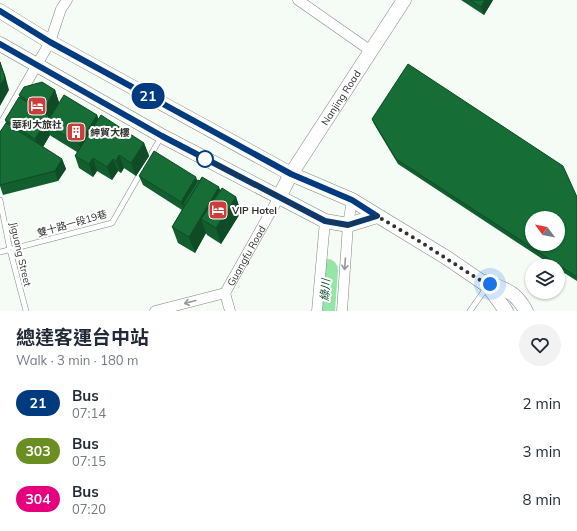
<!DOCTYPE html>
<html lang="en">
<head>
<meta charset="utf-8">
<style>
  :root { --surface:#fff; --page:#f2f2f3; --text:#1f2937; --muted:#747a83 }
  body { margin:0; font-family:Mulish,"Noto Sans TC",sans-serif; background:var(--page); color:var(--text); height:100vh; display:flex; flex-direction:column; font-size:15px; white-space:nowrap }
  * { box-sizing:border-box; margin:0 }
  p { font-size:13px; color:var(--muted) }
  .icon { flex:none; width:22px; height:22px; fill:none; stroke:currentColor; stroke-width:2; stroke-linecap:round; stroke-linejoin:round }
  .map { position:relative; height:311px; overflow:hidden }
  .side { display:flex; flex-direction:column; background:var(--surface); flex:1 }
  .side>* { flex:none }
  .badge { padding:0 8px; border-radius:13px; font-size:14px; line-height:26px }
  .needle { width:26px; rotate:302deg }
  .fabs { position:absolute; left:525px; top:211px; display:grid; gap:8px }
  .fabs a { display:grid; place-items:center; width:40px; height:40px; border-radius:50%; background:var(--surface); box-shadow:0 1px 3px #0004; font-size:20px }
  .you { position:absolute; width:20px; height:20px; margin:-10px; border:3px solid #fff; border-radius:50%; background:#1a73e8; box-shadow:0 0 0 6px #1a73e833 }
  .map>.badge { position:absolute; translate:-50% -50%; box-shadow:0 0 0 2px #fff }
  .round { display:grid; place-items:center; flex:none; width:42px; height:42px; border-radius:21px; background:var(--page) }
  .head { display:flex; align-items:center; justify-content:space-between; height:68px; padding:0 16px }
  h1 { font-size:19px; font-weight:700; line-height:30px }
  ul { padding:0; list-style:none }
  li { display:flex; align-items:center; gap:12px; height:48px; padding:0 16px }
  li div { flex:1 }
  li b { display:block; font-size:15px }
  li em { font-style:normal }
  li .badge { min-width:44px; font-weight:700; text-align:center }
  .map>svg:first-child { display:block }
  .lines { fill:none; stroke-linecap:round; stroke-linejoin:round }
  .river { stroke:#94e6a6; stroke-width:22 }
  .lane-casing { stroke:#818882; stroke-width:6 }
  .street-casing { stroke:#818882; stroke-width:11 }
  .secondary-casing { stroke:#818882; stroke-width:15 }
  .lane { stroke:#fff; stroke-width:5 }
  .street { stroke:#fff; stroke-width:10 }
  .secondary { stroke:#fff; stroke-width:14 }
  .wall { fill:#135e2e }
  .shaded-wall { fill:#0f4c25 }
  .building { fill:#166d35; stroke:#0f4c25; fill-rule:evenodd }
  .oneway { stroke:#979897 }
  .line-casing { stroke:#fff; stroke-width:9 }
  .line { stroke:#003b80; stroke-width:6 }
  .walk { stroke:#2f322f; stroke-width:4; stroke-dasharray:0 7.2 }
  .stop-dot { fill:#fff; stroke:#003b80; stroke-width:2 }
  .labels { text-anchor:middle; stroke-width:4; stroke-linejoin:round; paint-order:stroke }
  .street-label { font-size:10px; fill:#2f322f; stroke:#fff }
  .poi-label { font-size:10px; font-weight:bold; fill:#2f322f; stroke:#fff; text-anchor:start }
  .water-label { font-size:11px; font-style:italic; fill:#08461f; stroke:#fff }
</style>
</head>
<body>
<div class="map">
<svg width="577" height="311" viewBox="0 0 577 311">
  <rect width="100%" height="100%" fill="#f4fcf5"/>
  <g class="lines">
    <polyline class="river" points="324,311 327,270"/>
    <g class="lane-casing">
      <g id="lane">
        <polyline points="0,200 10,250 26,311"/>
        <polyline points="0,252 112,223 161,137"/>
        <polyline points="470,311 487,287"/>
      </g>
    </g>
    <g class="street-casing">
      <g id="street">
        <polyline points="298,0 371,51"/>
        <polyline points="0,129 50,42 61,9 67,0"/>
        <polyline points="225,293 230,311"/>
        <path id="s1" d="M155,311l70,-18 54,-96"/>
        <polyline points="317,311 325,221"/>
        <polyline points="342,311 348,225 352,200"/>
      </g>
    </g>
    <g class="secondary-casing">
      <g id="secondary">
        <polyline points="0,11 50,42 291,174 352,200 447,258 488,286 506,311"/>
        <polyline points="0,44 162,136 325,221 348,225 377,216"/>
        <path id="s2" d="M279,197l12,-23 113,-174"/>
        <path d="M486,282c20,8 29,9 40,29"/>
      </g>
    </g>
    <use href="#lane" class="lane"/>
    <use href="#street" class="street"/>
    <use href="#secondary" class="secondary"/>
  </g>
  <g class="wall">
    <polygon points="461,0 493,0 484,15"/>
    <polygon points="55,90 59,103 97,115 98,119 144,143 149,156 136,176 124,168 121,173 118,171 112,180 97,171 93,177 79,168 75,156 77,152 51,136 50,135 43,147 62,159 66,169 58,181 3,195 0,186 0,132 6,123 5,120 20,98 19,95"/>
    <polygon points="372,119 577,197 577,281 558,269 558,266 553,266 398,164 374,124"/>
    <polygon points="139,176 198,180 236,197 241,212 221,244 207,235 206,233 195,253 178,243 172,227 182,210 143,185"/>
  </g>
  <g class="shaded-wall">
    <polygon points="485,0 493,0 484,15 481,7"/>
    <polygon points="0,62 5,75 9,90 0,106"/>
    <polygon points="55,90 60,105 46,124 50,135 40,152 35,139 47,120 43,110"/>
    <polygon points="97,115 102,128 84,157 79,144"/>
    <polygon points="144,143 149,156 136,176 131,163"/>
    <polygon points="119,155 124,168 121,173 116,161"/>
    <polygon points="93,158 97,171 93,177 89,164"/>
    <polygon points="62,159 66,169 58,181 55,171"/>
    <polygon points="113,159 118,171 112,180 107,167"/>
    <polygon points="196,177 200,187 183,204 185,211 185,212 181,202"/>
    <polygon points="219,187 225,202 201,219 206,233 195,253 189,237"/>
    <polygon points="236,197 241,212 221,244 216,228"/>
  </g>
  <g class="building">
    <polygon points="470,0 485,0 481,7"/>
    <polygon points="0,62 5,78 0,85"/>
    <path d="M408,64l155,102 14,31v80l-181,-118 -24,-40zM532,218h26v26h-26z"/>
    <polygon points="42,82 55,90 43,110 19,95 24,87"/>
    <polygon points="64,95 97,115 79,144 46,124"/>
    <polygon points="19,97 49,116 35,139 5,120"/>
    <polygon points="101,115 144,143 131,163 119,155 116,161 113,159 107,167 93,158 89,164 75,156"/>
    <polygon points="6,123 62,159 55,171 0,185 0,132"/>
    <polygon points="154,151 196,177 181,202 139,176"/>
    <polygon points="202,177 219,187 189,237 172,227"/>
    <polygon points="198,180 200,181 185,205 183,204"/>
    <polygon points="222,188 236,197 216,228 201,219"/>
  </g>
  <defs><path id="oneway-shaft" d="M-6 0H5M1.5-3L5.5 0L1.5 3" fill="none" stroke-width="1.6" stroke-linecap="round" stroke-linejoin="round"/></defs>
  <g class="oneway">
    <use href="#oneway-shaft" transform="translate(345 264) rotate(94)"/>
    <use href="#oneway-shaft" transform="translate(190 302) rotate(165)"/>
  </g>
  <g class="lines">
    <g class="line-casing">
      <polyline id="line" points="0,11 50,42 291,174 352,200 377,216 348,225 325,221 162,136 0,44"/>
    </g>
    <use href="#line" class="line"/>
    <polyline class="walk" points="205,159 202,157 325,221 348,225 377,216 419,241 478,279 490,284"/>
  </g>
  <defs>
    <g id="hotel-square" transform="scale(1)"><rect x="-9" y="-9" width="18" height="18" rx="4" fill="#cc3e3a" stroke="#fff"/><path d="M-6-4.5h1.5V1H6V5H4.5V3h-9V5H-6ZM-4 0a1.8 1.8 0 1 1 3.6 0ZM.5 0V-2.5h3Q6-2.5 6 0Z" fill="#fff"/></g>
    <g id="building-square" transform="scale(1)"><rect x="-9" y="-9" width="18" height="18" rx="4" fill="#cc3e3a" stroke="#fff"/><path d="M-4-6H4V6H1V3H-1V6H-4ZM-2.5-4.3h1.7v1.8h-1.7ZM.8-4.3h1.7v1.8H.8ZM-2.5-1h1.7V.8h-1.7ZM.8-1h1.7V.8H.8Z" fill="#fff"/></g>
  </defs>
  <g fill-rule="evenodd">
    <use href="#hotel-square" x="37" y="106"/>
    <use href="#building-square" x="76" y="132"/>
    <use href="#hotel-square" x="218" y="210"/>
  </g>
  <circle class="stop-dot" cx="205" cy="159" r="8"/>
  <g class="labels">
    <g class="street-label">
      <text dy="4" stroke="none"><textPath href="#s2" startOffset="117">Nanjing Road</textPath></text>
      <text transform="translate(72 223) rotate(-16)" y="4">雙十路一段19巷</text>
      <text transform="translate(21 254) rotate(77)" y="4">Jiguang Street</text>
      <text dy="4" stroke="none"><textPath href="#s1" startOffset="115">Guangfu Road</textPath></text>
    </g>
    <g class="poi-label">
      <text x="37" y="128" text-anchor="middle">華利大旅社</text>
      <text x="90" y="136">紳貿大樓</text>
      <text x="232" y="214">VIP Hotel</text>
    </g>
    <g class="water-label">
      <text transform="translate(325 290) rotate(-86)" y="4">綠川</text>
    </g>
  </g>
</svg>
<div class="fabs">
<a><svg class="needle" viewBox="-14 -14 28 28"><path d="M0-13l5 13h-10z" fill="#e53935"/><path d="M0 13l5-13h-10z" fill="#747a83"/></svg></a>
<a><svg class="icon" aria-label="layers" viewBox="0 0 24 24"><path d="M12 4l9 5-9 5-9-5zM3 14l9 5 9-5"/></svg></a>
</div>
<div class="you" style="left:490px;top:284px"></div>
<b class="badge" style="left:148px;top:96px;background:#003b80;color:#fff">21</b>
</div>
<section class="side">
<div class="head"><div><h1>總達客運台中站</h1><p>Walk · 3 min · 180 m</p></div><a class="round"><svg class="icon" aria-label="heart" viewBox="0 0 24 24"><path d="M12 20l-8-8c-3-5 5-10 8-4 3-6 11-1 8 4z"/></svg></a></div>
<ul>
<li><span class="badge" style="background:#003b80;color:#fff">21</span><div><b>Bus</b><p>07:14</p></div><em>2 min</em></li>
<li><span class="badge" style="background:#6b8e23;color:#fff">303</span><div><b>Bus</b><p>07:15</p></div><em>3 min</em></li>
<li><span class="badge" style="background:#e6007e;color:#fff">304</span><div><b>Bus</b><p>07:20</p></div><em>8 min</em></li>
</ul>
</section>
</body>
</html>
